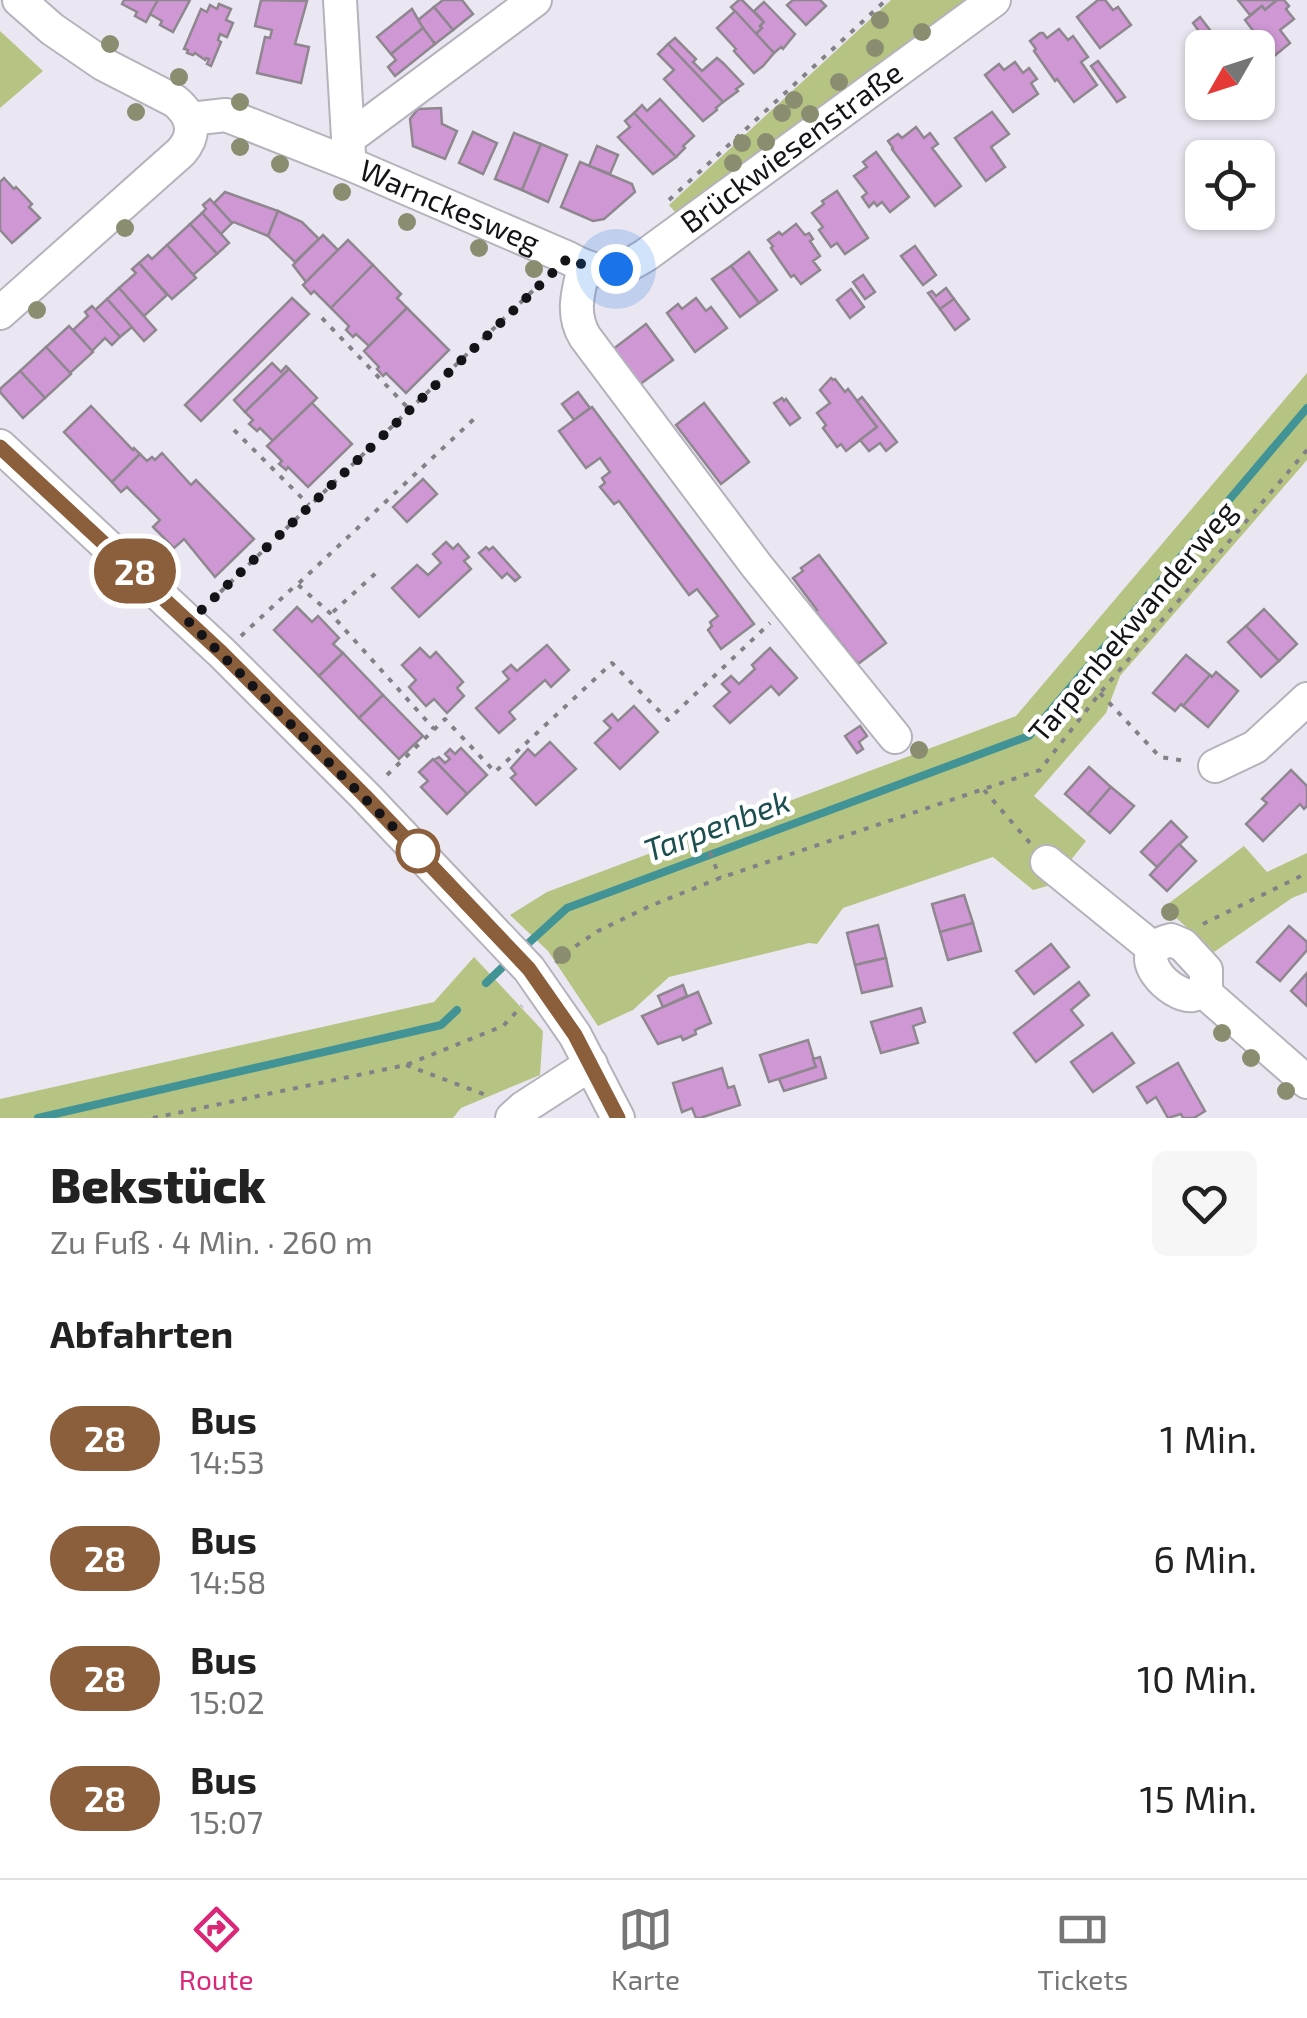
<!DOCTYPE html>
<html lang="de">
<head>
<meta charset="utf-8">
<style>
  :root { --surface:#fff; --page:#f6f6f6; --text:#222; --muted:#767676; --line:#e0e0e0; --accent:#db2777 }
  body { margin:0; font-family:"Exo 2",sans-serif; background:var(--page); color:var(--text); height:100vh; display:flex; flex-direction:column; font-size:38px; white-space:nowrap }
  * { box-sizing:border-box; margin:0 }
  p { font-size:32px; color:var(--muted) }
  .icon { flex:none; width:55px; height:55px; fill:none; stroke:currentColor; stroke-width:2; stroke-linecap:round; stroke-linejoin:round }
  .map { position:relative; height:1118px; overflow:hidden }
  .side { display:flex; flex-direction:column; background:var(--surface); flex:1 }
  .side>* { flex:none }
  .badge { padding:0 20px; border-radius:32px; font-size:35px; line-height:65px }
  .needle { width:65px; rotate:231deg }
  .controls { position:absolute; left:1185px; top:30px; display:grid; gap:20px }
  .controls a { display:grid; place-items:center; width:90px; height:90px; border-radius:15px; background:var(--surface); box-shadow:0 2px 8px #0004; font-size:50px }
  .you { position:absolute; width:50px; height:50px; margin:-25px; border:8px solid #fff; border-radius:50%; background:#1a73e8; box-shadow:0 0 0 15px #1a73e833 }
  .map>.badge { position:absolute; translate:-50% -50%; box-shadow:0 0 0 5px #fff }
  h2 { padding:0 50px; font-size:38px; line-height:90px }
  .round { display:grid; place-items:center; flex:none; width:105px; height:105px; border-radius:15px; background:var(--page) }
  .headline { display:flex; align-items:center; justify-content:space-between; height:170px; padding:0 50px }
  h1 { font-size:48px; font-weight:800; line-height:75px }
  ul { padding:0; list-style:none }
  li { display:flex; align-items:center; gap:30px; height:120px; padding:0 50px }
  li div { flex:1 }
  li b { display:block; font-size:38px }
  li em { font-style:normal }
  li .badge { min-width:110px; font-weight:700; text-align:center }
  .tab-bar { display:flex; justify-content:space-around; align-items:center; height:140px; border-top:2px solid var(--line); background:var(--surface); font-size:28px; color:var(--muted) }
  .tab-bar a { display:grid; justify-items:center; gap:5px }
  .tab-bar .on { color:var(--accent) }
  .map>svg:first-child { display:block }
  .green { fill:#b6c483 }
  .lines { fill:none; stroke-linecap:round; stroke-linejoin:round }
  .stream { stroke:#429396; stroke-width:8 }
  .building { fill:#cf98d4; stroke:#8f878f; stroke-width:2.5 }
  .minor-casing { stroke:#b6b2bc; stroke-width:36 }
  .path { stroke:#838188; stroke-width:4; stroke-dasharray:5 8; stroke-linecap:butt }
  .minor { stroke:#fff; stroke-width:32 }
  .tree { fill:#8a8d70 }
  .line-casing { stroke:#fff; stroke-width:22 }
  .line { stroke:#8b5e3c; stroke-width:15 }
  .walk { stroke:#141317; stroke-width:10; stroke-dasharray:0 18 }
  .stop-dot { fill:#fff; stroke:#8b5e3c; stroke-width:5 }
  .labels { text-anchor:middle; stroke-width:9; stroke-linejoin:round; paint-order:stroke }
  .street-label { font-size:30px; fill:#141317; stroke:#fff }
  .water-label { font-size:32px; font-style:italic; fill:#1b4e4f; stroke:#fff }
</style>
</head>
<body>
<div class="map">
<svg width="1307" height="1118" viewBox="0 0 1307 1118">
  <rect width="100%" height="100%" fill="#ebe7f2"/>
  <g class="green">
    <polygon points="891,0 974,0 681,219 669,205"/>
    <polygon points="0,31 43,71 0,108"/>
    <polygon points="1307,373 1307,460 1120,676 1106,713 1034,796 1086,841 1051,885 1033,890 993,857 843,908 817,944 809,943 669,977 633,1010 598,1026 548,951 510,915 547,892 1016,716"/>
    <polygon points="1244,846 1267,872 1307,853 1307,892 1292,898 1214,952 1164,907"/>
    <polygon points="474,957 543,1031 540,1075 461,1108 453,1118 0,1118 0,1099 434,1002"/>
  </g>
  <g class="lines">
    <g class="stream">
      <polyline points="522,949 567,908 1029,736 1307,408"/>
      <polyline points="486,983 508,962"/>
      <polyline points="38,1118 441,1025 457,1010"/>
    </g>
  </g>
  <g class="building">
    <polygon points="124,0 158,0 146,22 135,16 137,12 122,4"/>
    <polygon points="158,0 190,0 173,32 160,25 162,21 150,14"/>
    <polygon points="261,0 307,1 295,44 309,47 301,83 257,73 265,37 270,38 272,30 255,26"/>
    <polygon points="443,0 462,0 473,14 453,30 434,7"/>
    <polygon points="739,0 742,0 764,22 760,26 762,28 756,34 731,7"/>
    <polygon points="793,0 820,0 826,6 806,25 787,5"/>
    <polygon points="1098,0 1105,0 1113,10 1118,7 1131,25 1100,48 1077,17"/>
    <polygon points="1238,0 1277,0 1265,10 1262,6 1250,15"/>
    <polygon points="1277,0 1284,0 1289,6 1286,9 1294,19 1280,30 1290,43 1273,57 1245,20 1262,6 1265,10"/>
    <polygon points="764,2 795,34 783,49 781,47 774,53 756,34 762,28 760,26 764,22 754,11"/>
    <polygon points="219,4 231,9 226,20 233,23 227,37 220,34 218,40 221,42 211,66 207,64 209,59 206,58 205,60 195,53 193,55 187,53 188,50 184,49 201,9 207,12 210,5 217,9"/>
    <polygon points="434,7 453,30 435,44 417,21"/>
    <polygon points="412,9 423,28 391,54 377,37"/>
    <polygon points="735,11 774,53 763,66 754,73 734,51 736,49 717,28"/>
    <polygon points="1200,17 1216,38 1208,44 1193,23"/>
    <polygon points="423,28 435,44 395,76 388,67 396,60 391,54"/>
    <polygon points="1059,29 1068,40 1073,36 1088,57 1081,62 1097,85 1074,102 1057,79 1055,81 1034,51 1036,49 1030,41 1040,33 1043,33 1047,38"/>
    <polygon points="675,38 696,59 693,62 702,71 717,58 723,63 743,84 736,89 738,91 723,102 668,44"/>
    <polygon points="668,44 723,102 716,108 717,110 703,121 664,79 674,70 658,54"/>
    <polygon points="1098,61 1125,97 1117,102 1091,66"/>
    <polygon points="1015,62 1023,73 1029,68 1037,79 1031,83 1038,94 1013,112 985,75 999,64 1004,70"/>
    <polygon points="660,99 694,136 683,146 685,148 676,157 634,113 642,105 647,111"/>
    <polygon points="441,108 442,124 457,131 445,159 413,146 410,119 418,109"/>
    <polygon points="992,112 1009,134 991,147 1005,167 986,181 955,138"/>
    <polygon points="634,113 676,157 653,174 618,137 630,127 625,121"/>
    <polygon points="916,127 924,138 930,133 938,144 932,148 961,186 935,206 892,149 893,148 888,141 898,134 902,138"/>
    <polygon points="473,132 497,143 483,174 459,163"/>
    <polygon points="514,133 541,144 522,190 495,179"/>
    <polygon points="541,144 567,155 548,202 522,190"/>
    <polygon points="597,146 618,155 610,174 589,166"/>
    <polygon points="876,152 909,197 890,212 882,202 877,206 874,202 869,207 862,197 867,193 854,176 867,167 863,162"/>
    <polygon points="580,162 632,184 635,192 604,219 593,221 561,207"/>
    <polygon points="4,178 14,189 16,187 32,204 29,207 40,218 12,243 0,230 0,182"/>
    <polygon points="837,191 868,238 845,254 837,243 831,247 819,230 823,227 812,213 824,204 822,201"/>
    <polygon points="225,192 278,211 268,236 234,222 232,223 214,203"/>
    <polygon points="210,199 232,223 221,234 202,213 206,209 203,205"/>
    <polygon points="278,211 302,222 319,239 295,262 268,236"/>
    <polygon points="202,213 229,243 217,254 190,224"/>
    <polygon points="190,224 217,254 193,275 167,245"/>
    <polygon points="796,224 805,235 809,233 813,239 810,241 820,256 813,261 820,270 801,284 794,275 791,277 771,248 773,246 768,240 779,232 782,235"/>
    <polygon points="323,235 338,250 306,282 293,265"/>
    <polygon points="348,240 373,265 331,308 314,291 311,294 303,285"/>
    <polygon points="167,245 196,278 172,299 139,263 148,255 152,259"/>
    <polygon points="915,246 936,275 923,285 901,256"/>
    <polygon points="749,252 777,290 759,303 731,266"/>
    <polygon points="139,263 167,295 144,316 119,288 136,273 132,269"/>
    <polygon points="373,265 401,294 397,298 407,308 369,346 356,334 353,337 346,330 349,326 331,308"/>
    <polygon points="731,266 759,303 740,317 712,279"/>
    <polygon points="863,275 875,292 865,299 853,282"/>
    <polygon points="119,288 156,330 144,341 107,299"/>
    <polygon points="946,288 954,299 940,309 928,293 932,291 936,296"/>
    <polygon points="851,289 864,307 850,318 837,300"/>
    <polygon points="292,298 309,314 201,421 185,405"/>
    <polygon points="696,298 706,311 711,307 727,328 695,352 667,313 678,304 682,309"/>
    <polygon points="107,299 132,327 120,337 95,310"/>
    <polygon points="954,299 969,319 955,330 940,309"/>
    <polygon points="92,306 120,337 112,345 105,338 92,351 73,330 88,316 85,312"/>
    <polygon points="407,308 449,350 406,393 386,373 383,376 377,369 379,367 364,351"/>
    <polygon points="646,324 673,360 639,385 612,350"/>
    <polygon points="69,326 93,352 70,373 46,347"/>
    <polygon points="46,347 71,374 45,398 20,371"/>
    <polygon points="272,363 281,372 286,366 289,369 245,412 234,400"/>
    <polygon points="289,369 317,398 273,441 260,428 257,431 249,424 253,420 245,412"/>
    <polygon points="20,371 45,398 23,418 0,392 0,389"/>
    <polygon points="831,378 833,380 835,379 845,392 848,389 877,427 846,451 841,444 837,447 823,428 826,425 817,413 830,403 820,390"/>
    <polygon points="578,392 590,408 574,420 562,404"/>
    <polygon points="862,397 897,442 886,451 880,443 869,451 860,440 877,427 857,401"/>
    <polygon points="782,398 784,401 786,399 800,418 790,425 774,403"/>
    <polygon points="312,403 352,444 308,487 288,467 286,470 279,464 282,461 267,446"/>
    <polygon points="704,403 749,462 721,484 676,425"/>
    <polygon points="91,406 133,450 134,448 140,454 112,482 64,432"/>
    <polygon points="592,407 754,624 721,649 708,630 712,626 710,622 718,616 697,589 689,595 619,501 614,504 600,487 605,483 602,478 610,472 600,458 586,468 559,431"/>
    <polygon points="162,453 191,485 196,480 254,539 215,577 184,539 174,548 153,527 160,520 127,487 121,492 112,482 140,454 147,461 152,457 155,460"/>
    <polygon points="423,479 437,494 407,522 393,507"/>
    <polygon points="446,542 453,549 458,544 469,557 464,561 471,569 419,617 392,588 417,565 428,575 441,563 433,554"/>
    <polygon points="486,547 489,550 493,547 520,577 515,581 507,573 502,578 479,553"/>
    <polygon points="819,555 886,643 858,664 815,611 817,610 793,578 803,571 801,568"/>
    <polygon points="297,607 312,622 318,616 339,638 333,644 343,653 319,676 274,630"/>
    <polygon points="1264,609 1297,644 1279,661 1246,626"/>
    <polygon points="1246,626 1279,661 1261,677 1228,642"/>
    <polygon points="547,645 569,670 551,687 545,680 509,712 515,719 499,733 476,708 509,679 503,672 511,665 517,671"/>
    <polygon points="420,648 430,658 436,652 463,682 457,688 464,696 447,713 434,699 426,706 409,687 416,680 402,665"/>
    <polygon points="770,648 797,678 779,695 771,686 730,723 714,706 730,692 722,684 731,676 739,684 755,669 752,665"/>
    <polygon points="343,653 383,695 359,718 319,676"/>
    <polygon points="1186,655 1210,675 1183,706 1181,704 1175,711 1153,693"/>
    <polygon points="1216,672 1238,691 1208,727 1183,706 1210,675 1212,677"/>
    <polygon points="383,695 423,736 399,759 359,718"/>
    <polygon points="634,706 658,732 620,769 595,743 611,728 604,721 612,714 618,721"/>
    <polygon points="860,726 867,736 859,742 863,749 857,753 845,736"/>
    <polygon points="550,742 576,769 536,805 511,778 516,774 511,768 528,749 535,756"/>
    <polygon points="461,748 487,775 467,794 434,760 439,757 445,763 450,759 445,754 450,749 455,754"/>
    <polygon points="433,759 467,794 447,814 421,787 428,781 419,772"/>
    <polygon points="1089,767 1111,787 1088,814 1065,794"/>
    <polygon points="1291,770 1307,786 1307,806 1304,809 1300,804 1263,841 1246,824 1267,803 1262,799"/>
    <polygon points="1111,787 1134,806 1110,833 1088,814"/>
    <polygon points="1171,821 1187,837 1157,867 1141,852"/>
    <polygon points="1179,844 1196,861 1167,891 1150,875"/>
    <polygon points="964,895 973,923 940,932 932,904"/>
    <polygon points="973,923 981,951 948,960 940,932"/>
    <polygon points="878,925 886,958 855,965 847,933"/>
    <polygon points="1289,926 1307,942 1307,950 1280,981 1257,962"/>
    <polygon points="1051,944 1069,967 1034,994 1016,971"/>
    <polygon points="886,958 892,986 862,993 855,965"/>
    <polygon points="1307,973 1307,1006 1291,991"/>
    <polygon points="1079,982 1089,995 1071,1010 1083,1025 1036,1062 1014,1033"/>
    <polygon points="683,985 687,996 663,1007 658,996"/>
    <polygon points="698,992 711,1023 695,1030 696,1034 683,1040 681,1036 658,1044 642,1016"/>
    <polygon points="921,1008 925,1022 913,1026 918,1043 881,1053 871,1022"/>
    <polygon points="1112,1033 1134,1063 1093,1092 1071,1062"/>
    <polygon points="808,1040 816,1067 769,1082 760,1055"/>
    <polygon points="820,1057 826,1078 784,1091 779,1079 816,1067 813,1059"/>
    <polygon points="1178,1063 1205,1111 1194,1118 1183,1118 1181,1114 1168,1118 1156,1097 1147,1103 1137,1087"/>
    <polygon points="722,1068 728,1088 734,1086 740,1105 700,1118 696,1118 692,1108 682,1112 673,1083"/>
  </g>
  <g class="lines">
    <g class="minor-casing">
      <g id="minor">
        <polyline points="340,0 349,155"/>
        <path id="s1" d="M190,119l36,-4 124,49 218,94c33,18 46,17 78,-3l348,-255"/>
        <polyline points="349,138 535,0"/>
        <path d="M584,267c-6,25 -13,47 1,70l171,228 139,172"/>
        <path d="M0,313l181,-161c16,-18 12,-36 -6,-51l-72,-37 -51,-35 -33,-29"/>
        <polyline points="0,446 222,653 365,796 529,969 575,1035 618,1118"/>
        <polyline points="1215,766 1255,747 1307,699"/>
        <polyline points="1047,862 1154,949"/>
        <path d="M1171,940l12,5 23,25v16c-5,5 -6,8 -13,9 -21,4 -69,-44 -22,-55z"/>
        <polyline points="1202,990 1307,1082"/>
        <polyline points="512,1118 523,1108 591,1064"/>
      </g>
    </g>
    <g class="path">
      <polyline points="669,200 886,0"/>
      <polyline points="322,318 409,409"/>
      <polyline points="234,430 309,505"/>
      <polyline points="299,583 474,419"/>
      <polyline points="211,601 546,278"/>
      <polyline points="333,612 377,572"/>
      <polyline points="241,636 297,584 331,614 434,729"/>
      <polyline points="1100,693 1160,757 1186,761"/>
      <polyline points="387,775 445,719 495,772 612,663 668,720 770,623"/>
      <polyline points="984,790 1030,843"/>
      <polyline points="705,840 720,878"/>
      <polyline points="1203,924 1307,873"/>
      <polyline points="556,963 561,956 598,931 650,906 720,878 1040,770 1100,693 1307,450"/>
      <polyline points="406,1065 491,1097"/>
      <polyline points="153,1118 406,1065 503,1026 522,1006"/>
    </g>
    <use href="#minor" class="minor"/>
  </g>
  <g class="tree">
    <circle cx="880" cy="20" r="9"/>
    <circle cx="922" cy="32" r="9"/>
    <circle cx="110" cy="44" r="9"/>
    <circle cx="875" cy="48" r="9"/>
    <circle cx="179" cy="77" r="9"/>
    <circle cx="839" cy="82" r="9"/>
    <circle cx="794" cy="100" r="9"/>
    <circle cx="240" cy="102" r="9"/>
    <circle cx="136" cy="112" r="9"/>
    <circle cx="782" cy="113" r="9"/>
    <circle cx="810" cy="114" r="9"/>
    <circle cx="766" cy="142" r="9"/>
    <circle cx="742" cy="143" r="9"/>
    <circle cx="240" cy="147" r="9"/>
    <circle cx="733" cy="163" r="9"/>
    <circle cx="280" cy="164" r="9"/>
    <circle cx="342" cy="192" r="9"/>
    <circle cx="407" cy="222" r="9"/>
    <circle cx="125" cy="228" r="9"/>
    <circle cx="479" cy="248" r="9"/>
    <circle cx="534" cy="269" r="9"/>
    <circle cx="37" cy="310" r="9"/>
    <circle cx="118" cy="581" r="9"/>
    <circle cx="919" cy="750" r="9"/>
    <circle cx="1170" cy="912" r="9"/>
    <circle cx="562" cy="955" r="9"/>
    <circle cx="1222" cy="1033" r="9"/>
    <circle cx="1251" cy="1058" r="9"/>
    <circle cx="1286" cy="1091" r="9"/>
  </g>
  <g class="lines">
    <g class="line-casing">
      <polyline id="line" points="0,447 222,653 365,796 529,969 575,1035 618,1118"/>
    </g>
    <use href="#line" class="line"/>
    <polyline class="walk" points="418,851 424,858 189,622 568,258 599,272 616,269"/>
  </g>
  <circle class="stop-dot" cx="418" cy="851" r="20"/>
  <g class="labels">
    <g class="street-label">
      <text dy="10" stroke="none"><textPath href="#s1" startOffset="672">Brückwiesenstraße</textPath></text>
      <text dy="10" stroke="none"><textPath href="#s1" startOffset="278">Warnckesweg</textPath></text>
      <text transform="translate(1133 622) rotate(-50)" y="10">Tarpenbekwanderweg</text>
    </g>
    <g class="water-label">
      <text transform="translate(717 826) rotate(-20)" y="11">Tarpenbek</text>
    </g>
  </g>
</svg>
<div class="controls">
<a><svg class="needle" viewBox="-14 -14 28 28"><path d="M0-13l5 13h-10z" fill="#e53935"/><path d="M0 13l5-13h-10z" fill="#767676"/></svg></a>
<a><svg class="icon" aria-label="locate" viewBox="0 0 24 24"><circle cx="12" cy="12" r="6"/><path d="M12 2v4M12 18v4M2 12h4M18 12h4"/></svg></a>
</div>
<div class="you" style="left:616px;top:269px"></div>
<b class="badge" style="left:135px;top:571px;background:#8b5e3c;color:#fff">28</b>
</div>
<section class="side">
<div class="headline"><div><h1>Bekstück</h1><p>Zu Fuß · 4 Min. · 260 m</p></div><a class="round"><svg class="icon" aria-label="heart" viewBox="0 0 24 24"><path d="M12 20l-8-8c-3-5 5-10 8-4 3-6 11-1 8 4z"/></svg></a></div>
<h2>Abfahrten</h2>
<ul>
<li><span class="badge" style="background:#8b5e3c;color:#fff">28</span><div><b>Bus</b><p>14:53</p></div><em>1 Min.</em></li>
<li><span class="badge" style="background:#8b5e3c;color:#fff">28</span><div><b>Bus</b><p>14:58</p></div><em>6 Min.</em></li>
<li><span class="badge" style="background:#8b5e3c;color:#fff">28</span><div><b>Bus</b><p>15:02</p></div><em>10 Min.</em></li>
<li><span class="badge" style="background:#8b5e3c;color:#fff">28</span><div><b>Bus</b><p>15:07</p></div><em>15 Min.</em></li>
</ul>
</section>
<nav class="tab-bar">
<a class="on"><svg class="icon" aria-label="directions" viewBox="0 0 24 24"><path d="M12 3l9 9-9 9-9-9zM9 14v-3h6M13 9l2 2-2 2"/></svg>Route</a>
<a><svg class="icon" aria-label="map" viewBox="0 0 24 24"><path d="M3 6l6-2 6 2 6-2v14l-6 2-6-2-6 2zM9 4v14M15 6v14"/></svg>Karte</a>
<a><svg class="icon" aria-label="tickets" viewBox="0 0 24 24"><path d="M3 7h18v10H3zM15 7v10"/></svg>Tickets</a>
</nav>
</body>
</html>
